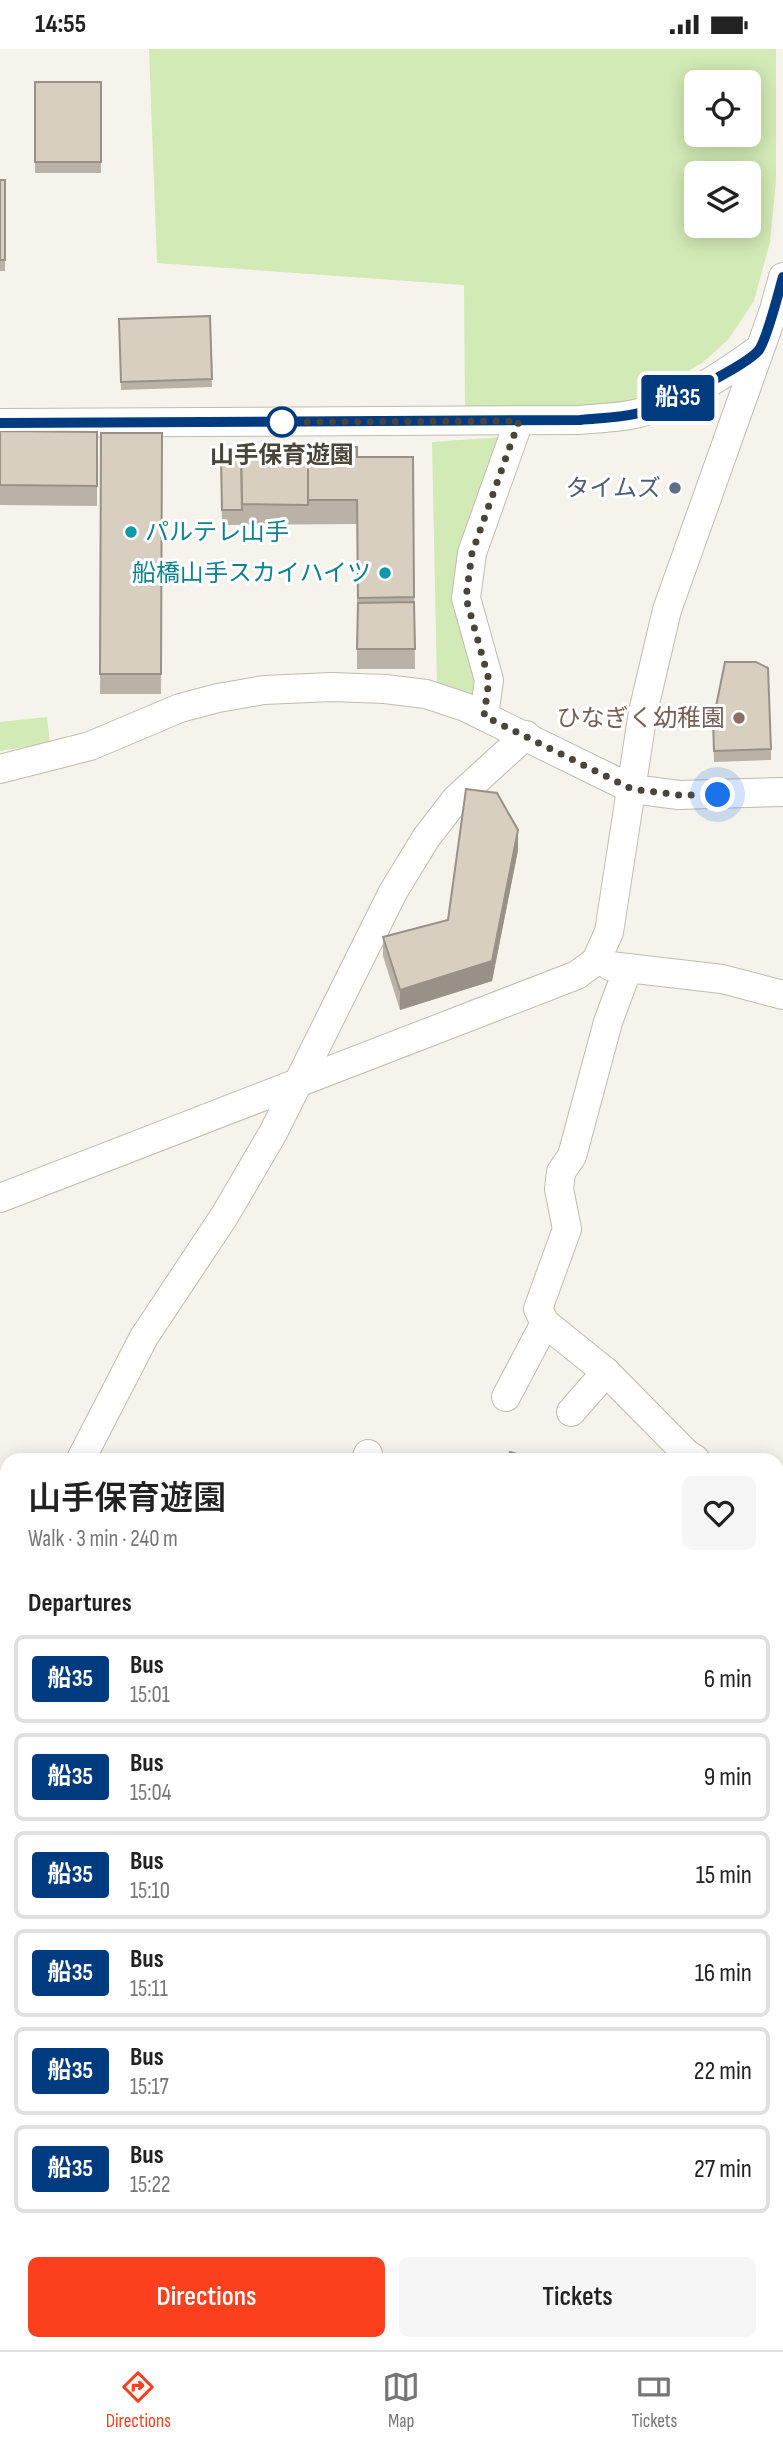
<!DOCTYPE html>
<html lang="en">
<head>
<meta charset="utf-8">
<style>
  :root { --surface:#fff; --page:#f6f6f6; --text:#222; --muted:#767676; --line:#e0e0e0; --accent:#fc3f1d }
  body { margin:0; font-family:"Sofia Sans Condensed","Noto Sans JP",sans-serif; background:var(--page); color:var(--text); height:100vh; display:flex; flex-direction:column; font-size:26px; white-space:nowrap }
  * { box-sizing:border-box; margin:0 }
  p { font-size:23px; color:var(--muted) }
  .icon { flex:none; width:38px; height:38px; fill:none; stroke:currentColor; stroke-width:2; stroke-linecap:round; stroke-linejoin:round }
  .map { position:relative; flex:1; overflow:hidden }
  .sheet { position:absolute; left:0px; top:1404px; width:784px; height:898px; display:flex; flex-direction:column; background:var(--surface); border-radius:21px 21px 0 0; box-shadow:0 4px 18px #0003 }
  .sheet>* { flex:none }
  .badge { padding:0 14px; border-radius:5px; font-size:24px; line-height:46px }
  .tools { position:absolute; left:684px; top:21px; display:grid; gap:14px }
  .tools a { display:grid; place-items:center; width:77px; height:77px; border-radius:10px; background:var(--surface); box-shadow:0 4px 18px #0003; font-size:35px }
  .you { position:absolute; width:35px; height:35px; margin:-18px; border:5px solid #fff; border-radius:50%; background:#1a73e8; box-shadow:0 0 0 10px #1a73e833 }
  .map>.badge { position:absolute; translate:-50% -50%; box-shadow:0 0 0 4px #fff }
  h2 { padding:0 28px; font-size:26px; line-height:63px }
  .round { display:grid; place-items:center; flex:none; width:74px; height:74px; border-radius:10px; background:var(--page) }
  .head { display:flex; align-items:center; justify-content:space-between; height:119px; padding:0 28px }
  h1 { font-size:33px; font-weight:600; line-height:52px }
  .button { display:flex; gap:14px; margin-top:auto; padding:14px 28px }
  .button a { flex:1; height:80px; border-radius:10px; background:var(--accent); color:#fff; font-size:28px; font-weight:600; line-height:80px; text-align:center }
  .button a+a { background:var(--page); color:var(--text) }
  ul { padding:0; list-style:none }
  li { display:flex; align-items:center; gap:21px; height:88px; margin:0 14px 10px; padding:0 14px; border:4px solid var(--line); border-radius:10px }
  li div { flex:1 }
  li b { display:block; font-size:26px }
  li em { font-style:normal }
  li .badge { min-width:77px; font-weight:700; text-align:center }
  .status { display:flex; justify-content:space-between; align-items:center; height:49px; padding:0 35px; background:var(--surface); direction:ltr }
  .status svg { height:19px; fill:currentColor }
  .menu { display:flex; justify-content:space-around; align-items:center; height:98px; border-top:2px solid var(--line); background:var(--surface); font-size:19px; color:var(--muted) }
  .menu a { display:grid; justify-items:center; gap:4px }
  .menu .selected { color:var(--accent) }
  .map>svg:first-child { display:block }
  .residential { fill:#eae5da }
  .green { fill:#d2eab5; fill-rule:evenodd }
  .parking { fill:#e5e3e0 }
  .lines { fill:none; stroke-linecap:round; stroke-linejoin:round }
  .minor-casing { stroke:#c2bbae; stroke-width:30 }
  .major-casing { stroke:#e6c16a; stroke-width:37 }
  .minor { stroke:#fff; stroke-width:28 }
  .major { stroke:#ffe39c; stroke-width:35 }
  .wall { fill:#bab2a6 }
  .shaded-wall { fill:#979187 }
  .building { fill:#d8cfc1; stroke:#979187; stroke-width:2 }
  .line-casing { stroke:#fff; stroke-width:16 }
  .line { stroke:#003b80; stroke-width:10 }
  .walk { stroke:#4b4439; stroke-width:7; stroke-dasharray:0 12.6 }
  .stop-dot { fill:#fff; stroke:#003b80; stroke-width:3.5 }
  .service-dot { fill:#5c6f8a; stroke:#fff; stroke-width:2.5 }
  .culture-dot { fill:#0f9aa8; stroke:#fff; stroke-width:2.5 }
  .education-dot { fill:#8d6e63; stroke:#fff; stroke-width:2.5 }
  .labels { text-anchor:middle; stroke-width:6; stroke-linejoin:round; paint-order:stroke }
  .stop-label { font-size:24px; font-weight:bold; fill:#4b4439; stroke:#fff }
  .service-label { font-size:24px; fill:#4e5e75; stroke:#fff; text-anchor:end }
  .culture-label { font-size:24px; fill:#0d838f; stroke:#fff; text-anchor:start }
  .education-label { font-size:24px; fill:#785e54; stroke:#fff; text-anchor:end }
</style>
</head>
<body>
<div class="status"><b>14:55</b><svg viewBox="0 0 49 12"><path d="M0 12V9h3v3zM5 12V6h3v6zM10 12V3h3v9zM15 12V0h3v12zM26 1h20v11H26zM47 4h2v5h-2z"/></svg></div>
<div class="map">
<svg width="783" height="2301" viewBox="0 0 783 2301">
  <rect width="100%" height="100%" fill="#f6f3ec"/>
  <polygon class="residential" points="7,1814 7,2294 137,2294 133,2301 0,2301 0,1817"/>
  <g class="green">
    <path d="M149,0h627v132l-6,61 -16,59 -26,39 -26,23 -57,33 -28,10 -152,3 -1,-124 -307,-22zM696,33h53v53h-53zM696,124h53v53h-53z"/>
    <polygon points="502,388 465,507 480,635 472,644 437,635 432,393"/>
    <polygon points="47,668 50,694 0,702 0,673"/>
  </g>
  <g class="parking">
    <polygon points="779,1555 783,1556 783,1610 777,1609"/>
    <polygon points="777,1749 783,1749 783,1923 777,1922"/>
  </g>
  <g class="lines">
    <g class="minor-casing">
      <g id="minor">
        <path d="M0,374l580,-3c19,-2 40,-2 59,-7 43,-10 84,-38 119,-63"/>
        <polyline points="484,667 489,631 466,549 472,504 519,372"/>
        <polyline points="0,720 90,697 180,659 218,649 264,641 332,638 385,640 426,645 465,658 632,740 679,746 783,743"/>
        <polyline points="610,917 722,930 783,946"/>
        <polyline points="628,919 608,973 572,1107 561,1123 559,1140 567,1180 538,1260 545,1274 606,1323 687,1405 695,1410"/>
        <polyline points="0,1149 577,926 596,912 609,883 643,663 667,561 774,261 783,228"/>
        <polyline points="506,1348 545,1274"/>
        <polyline points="571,1363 606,1323"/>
        <polyline points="81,1410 144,1288 225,1166 273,1084 393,843 426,789 456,750 526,686"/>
        <polyline points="366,1410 368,1405"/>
        <polyline points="0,1567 7,1554"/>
        <polyline points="777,1714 783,1714"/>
        <polyline points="777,1929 783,1930"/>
        <polyline points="0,2126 7,2121"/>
        <polyline points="777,2213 783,2212"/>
        <polyline points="373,2301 374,2294"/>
        <polyline points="477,2301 478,2294"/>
        <polyline points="585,2301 586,2294"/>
      </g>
    </g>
    <g class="major-casing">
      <g id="major">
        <polyline points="777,1487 783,1473"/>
        <polyline points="0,1706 7,1706"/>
      </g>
    </g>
    <use href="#minor" class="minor"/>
    <use href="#major" class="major"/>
  </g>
  <g class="wall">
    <rect x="35" y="33" width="66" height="91"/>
    <rect x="0" y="131" width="5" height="91"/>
    <polygon points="210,267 212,338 121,341 119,270"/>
    <polygon points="0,382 97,383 97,457 0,456"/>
    <polygon points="101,384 162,384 161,645 100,645"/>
    <polygon points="413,408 415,620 357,620 357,475 222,476 221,410"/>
    <polygon points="713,672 771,700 771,711 714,713"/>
    <polygon points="518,801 492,932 400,961 383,907 383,888 448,871"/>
    <polygon points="7,1592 7,1652 0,1650 0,1616"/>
    <polygon points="7,1816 7,1867 0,1859 0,1823"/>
    <polygon points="0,1892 7,1902 7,1997 0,1987"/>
    <polygon points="0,2235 7,2239 7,2294 97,2294 97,2301 15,2301 0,2292"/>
  </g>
  <g class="shaded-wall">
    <polygon points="518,781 518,801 492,932 400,961 400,941"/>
    <polygon points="96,2294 97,2294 97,2301 92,2301"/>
  </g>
  <g class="building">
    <rect x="35" y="33" width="66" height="80"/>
    <rect x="0" y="131" width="5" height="80"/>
    <polygon points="210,267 212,330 121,333 119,270"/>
    <polygon points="0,382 97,383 97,437 0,436"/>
    <polygon points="101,384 162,384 161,625 100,625"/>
    <polygon points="308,398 357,398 357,408 413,408 414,548 358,549 357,451 308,451"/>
    <polygon points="308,403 308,456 242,455 241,404"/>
    <polygon points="241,409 242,461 222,461 221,410"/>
    <polygon points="414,553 415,600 357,600 358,554"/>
    <polygon points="725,613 756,613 768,619 771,700 714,702 713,672"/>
    <polygon points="466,740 497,744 518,781 492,912 400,941 383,888 448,871"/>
    <polygon points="510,1403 535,1410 507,1410"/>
    <polygon points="7,1592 7,1641 0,1639 0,1616"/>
    <polygon points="7,1816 7,1855 0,1848 0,1823"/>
    <polygon points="0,1892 7,1902 7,1977 0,1967"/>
    <polygon points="0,2235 7,2239 7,2277 0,2272"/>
    <polygon points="37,2294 96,2294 92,2301 48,2301"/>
  </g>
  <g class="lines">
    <g class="line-casing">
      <path id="line" d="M0,374l580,-3c19,-2 40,-2 59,-7 22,-5 107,-47 120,-63 9,-14 19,-56 24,-73"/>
    </g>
    <use href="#line" class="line"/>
    <polyline class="walk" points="282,373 519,372 472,504 466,549 489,631 484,667 632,740 679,746 718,746"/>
  </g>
  <circle class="stop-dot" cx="282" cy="373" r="14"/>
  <circle class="service-dot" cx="675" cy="439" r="7"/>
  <g class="culture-dot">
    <circle cx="131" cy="483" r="7"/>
    <circle cx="385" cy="524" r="7"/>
  </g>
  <circle class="education-dot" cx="739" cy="669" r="7"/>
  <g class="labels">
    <g class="stop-label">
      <text x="282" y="414">山手保育遊園</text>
    </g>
    <g class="service-label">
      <text x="661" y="447">タイムズ</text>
    </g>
    <g class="culture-label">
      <text x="145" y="491">パルテレ山手</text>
      <text x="371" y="532" text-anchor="end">船橋山手スカイハイツ</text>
    </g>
    <g class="education-label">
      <text x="725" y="677">ひなぎく幼稚園</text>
    </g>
  </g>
</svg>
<div class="tools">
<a><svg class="icon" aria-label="locate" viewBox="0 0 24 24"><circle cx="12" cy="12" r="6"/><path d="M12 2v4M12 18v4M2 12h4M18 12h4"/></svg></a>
<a><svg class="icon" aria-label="layers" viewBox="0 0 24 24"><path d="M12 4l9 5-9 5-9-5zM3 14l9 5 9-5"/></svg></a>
</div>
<div class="you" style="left:718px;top:746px"></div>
<b class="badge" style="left:678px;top:349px;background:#003b80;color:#fff">船35</b>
<section class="sheet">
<div class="head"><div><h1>山手保育遊園</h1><p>Walk · 3 min · 240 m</p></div><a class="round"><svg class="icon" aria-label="heart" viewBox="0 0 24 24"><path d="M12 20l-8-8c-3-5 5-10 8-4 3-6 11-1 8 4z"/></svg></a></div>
<h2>Departures</h2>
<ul>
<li><span class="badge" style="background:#003b80;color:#fff">船35</span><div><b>Bus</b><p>15:01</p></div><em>6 min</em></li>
<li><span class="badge" style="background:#003b80;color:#fff">船35</span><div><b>Bus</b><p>15:04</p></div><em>9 min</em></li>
<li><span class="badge" style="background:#003b80;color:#fff">船35</span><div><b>Bus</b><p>15:10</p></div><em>15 min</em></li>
<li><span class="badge" style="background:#003b80;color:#fff">船35</span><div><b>Bus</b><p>15:11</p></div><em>16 min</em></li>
<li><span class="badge" style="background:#003b80;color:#fff">船35</span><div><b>Bus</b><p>15:17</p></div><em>22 min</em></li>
<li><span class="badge" style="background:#003b80;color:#fff">船35</span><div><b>Bus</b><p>15:22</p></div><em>27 min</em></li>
</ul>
<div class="button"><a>Directions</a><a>Tickets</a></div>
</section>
</div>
<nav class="menu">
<a class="selected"><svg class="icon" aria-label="directions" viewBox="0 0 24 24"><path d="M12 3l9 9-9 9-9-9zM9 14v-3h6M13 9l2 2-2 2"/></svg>Directions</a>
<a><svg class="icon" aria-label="map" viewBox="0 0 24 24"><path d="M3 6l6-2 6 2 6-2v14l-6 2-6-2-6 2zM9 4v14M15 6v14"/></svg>Map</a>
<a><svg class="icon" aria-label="tickets" viewBox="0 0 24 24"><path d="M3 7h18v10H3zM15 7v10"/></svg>Tickets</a>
</nav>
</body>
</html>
